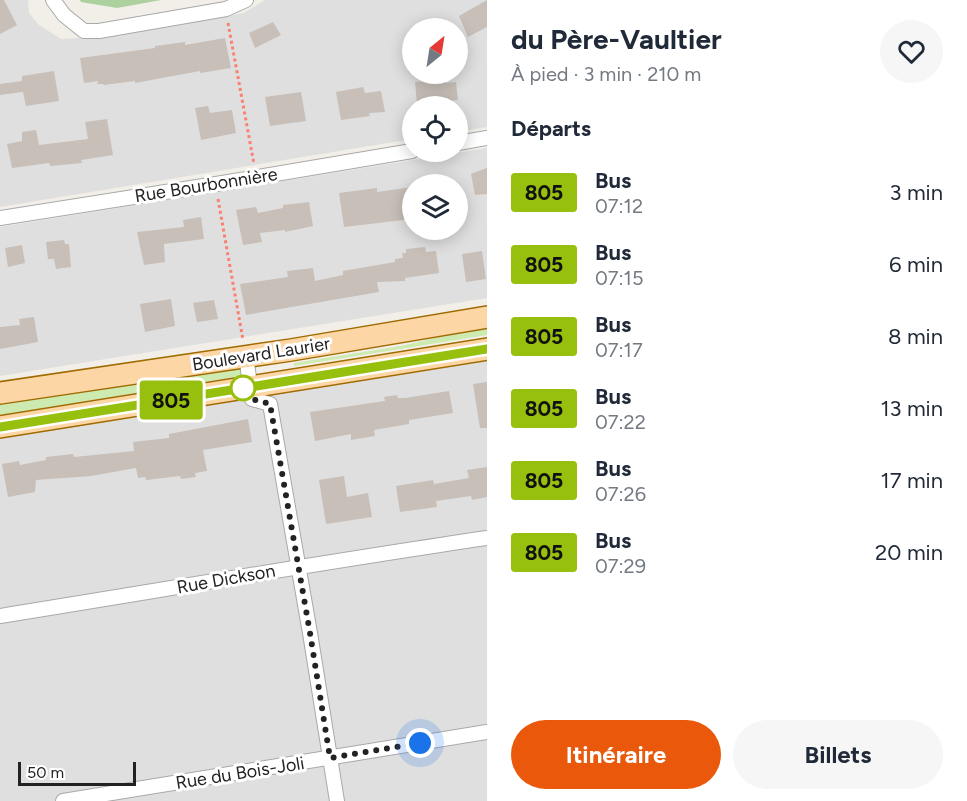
<!DOCTYPE html>
<html lang="fr">
<head>
<meta charset="utf-8">
<style>
  :root { --surface:#fff; --page:#f6f6f7; --text:#1f2937; --muted:#747a83; --accent:#ea580c }
  body { margin:0; font-family:Figtree,sans-serif; background:var(--page); color:var(--text); height:100vh; display:flex; flex-direction:column; font-size:22px; white-space:nowrap }
  * { box-sizing:border-box; margin:0 }
  p { font-size:20px; color:var(--muted) }
  .icon { flex:none; width:33px; height:33px; fill:none; stroke:currentColor; stroke-width:2; stroke-linecap:round; stroke-linejoin:round }
  .map { position:relative; flex:1; overflow:hidden }
  .side { display:flex; flex-direction:column; background:var(--surface); width:480px }
  .side>* { flex:none }
  .badge { padding:0 12px; border-radius:4px; font-size:21px; line-height:39px }
  .needle { width:39px; rotate:30deg }
  .buttons { position:absolute; left:402px; top:18px; display:grid; gap:12px }
  .buttons a { display:grid; place-items:center; width:66px; height:66px; border-radius:50%; background:var(--surface); box-shadow:0 3px 15px #0003; font-size:30px }
  .scale { position:absolute; left:18px; bottom:15px; width:118px; box-sizing:border-box; padding-left:6px; border:3px solid #222; border-top:0; font-size:16px; line-height:21px; white-space:nowrap; color:#222; -webkit-text-stroke:4px #fff; paint-order:stroke }
  .you { position:absolute; width:30px; height:30px; margin:-15px; border:4px solid #fff; border-radius:50%; background:#1a73e8; box-shadow:0 0 0 9px #1a73e833 }
  .map>.badge { position:absolute; translate:-50% -50%; box-shadow:0 0 0 3px #fff }
  h2 { padding:0 24px; font-size:22px; line-height:54px }
  .round { display:grid; place-items:center; flex:none; width:63px; height:63px; border-radius:32px; background:var(--page) }
  .overview { display:flex; align-items:center; justify-content:space-between; height:102px; padding:0 24px }
  h1 { font-size:28px; font-weight:700; line-height:45px }
  .button { display:flex; gap:12px; margin-top:auto; padding:12px 24px }
  .button a { flex:1; height:69px; border-radius:36px; background:var(--accent); color:#fff; font-size:24px; font-weight:700; line-height:69px; text-align:center }
  .button a+a { background:var(--page); color:var(--text) }
  ul { padding:0; list-style:none }
  li { display:flex; align-items:center; gap:18px; height:72px; padding:0 24px }
  li div { flex:1 }
  li b { display:block; font-size:22px }
  li em { font-style:normal }
  li .badge { min-width:66px; font-weight:700; text-align:center }
  main { display:flex; flex:1; min-height:0 }
  .map>svg:first-child { display:block }
  .residential { fill:#e0dfdf; fill-rule:evenodd }
  .grass { fill:#cdebb0 }
  .forest { fill:#add19e }
  .building { fill:#c7bfb8 }
  .lines { fill:none; stroke-linecap:round; stroke-linejoin:round }
  .street-casing { stroke:#a9a9a9; stroke-width:16 }
  .primary-casing { stroke:#a06b00; stroke-width:24 }
  .path { stroke:#fa8072; stroke-width:3; stroke-dasharray:3 3; stroke-linecap:butt }
  .street { stroke:#fff; stroke-width:14 }
  .primary { stroke:#fcd6a4; stroke-width:21 }
  .line-casing { stroke:#fff; stroke-width:14 }
  .line { stroke:#97bf0d; stroke-width:9 }
  .walk { stroke:#222; stroke-width:6; stroke-dasharray:0 10.8 }
  .stop-dot { fill:#fff; stroke:#97bf0d; stroke-width:3 }
  .labels { text-anchor:middle; stroke-width:6; stroke-linejoin:round; paint-order:stroke }
  .street-label { font-size:18px; fill:#222; stroke:#fff }
</style>
</head>
<body>
<main>
<div class="map">
<svg width="487" height="801" viewBox="0 0 487 801">
  <rect width="100%" height="100%" fill="#f2efe9"/>
  <g class="residential">
    <path d="M0,0h28l1,13 10,12 22,14 55,-3 128,-23 21,-13h222v127l-29,5v-26h-46v33l-412,68zM412,28h46v46h-46z"/>
    <path d="M487,148v150l-487,78v-149zM412,184h46v46h-46z"/>
    <polygon points="487,360 487,801 0,801 0,429 266,395"/>
  </g>
  <g class="grass">
    <polygon points="487,326 487,335 294,366 294,363 401,346"/>
    <polygon points="240,368 243,373 241,376 0,415 0,403 181,374"/>
  </g>
  <polygon class="forest" points="80,0 161,0 117,8 81,2"/>
  <g class="building">
    <polygon points="0,0 4,0 17,25 0,34"/>
    <polygon points="487,0 487,27 468,37 459,16"/>
    <polygon points="273,22 281,35 255,48 249,33"/>
    <polygon points="225,38 231,68 200,73 200,71 135,83 135,81 104,85 103,84 97,84 98,81 84,83 80,58 155,48 155,46 185,42 185,45"/>
    <polygon points="54,71 59,101 26,106 23,92 0,95 0,84 22,81 22,76"/>
    <polygon points="445,79 446,83 456,82 458,100 417,104 415,82"/>
    <polygon points="363,87 365,93 381,91 385,112 369,113 370,116 341,120 336,92"/>
    <polygon points="301,92 306,121 270,126 265,97"/>
    <polygon points="208,106 210,113 232,110 236,133 201,140 195,108"/>
    <polygon points="107,119 113,155 81,160 82,163 50,166 49,163 12,168 7,144 22,141 22,132 36,130 39,145 88,139 85,122"/>
    <polygon points="487,168 487,194 475,195 471,174"/>
    <polygon points="412,187 412,219 344,227 339,193 377,188 377,192"/>
    <polygon points="309,202 313,226 285,232 285,230 260,233 262,242 243,245 236,210 256,207 258,213 283,208 283,205"/>
    <polygon points="201,217 204,239 164,244 165,262 144,265 137,232 184,227 183,220"/>
    <polygon points="64,240 65,244 69,244 71,267 56,269 54,259 48,259 46,242"/>
    <polygon points="22,245 25,263 8,267 5,248"/>
    <polygon points="425,247 426,252 436,251 439,273 405,278 405,281 377,282 379,292 246,315 240,284 288,277 287,271 313,268 315,281 343,275 343,271 395,262 395,259 403,258 402,253 406,253 406,249"/>
    <polygon points="482,251 486,279 466,282 462,254"/>
    <polygon points="171,299 175,326 145,332 140,304"/>
    <polygon points="214,300 218,319 197,322 193,303"/>
    <polygon points="34,317 38,342 0,349 0,327 20,325 19,319"/>
    <polygon points="487,382 487,428 480,428 473,384"/>
    <polygon points="449,391 453,413 409,420 409,424 374,430 375,436 351,440 351,434 315,441 310,412 385,401 384,397 397,395 398,398 405,398"/>
    <polygon points="248,419 252,442 203,450 207,471 195,473 196,477 181,479 180,476 146,480 145,477 138,478 136,468 91,476 36,480 35,492 8,497 2,464 19,461 20,465 46,460 46,457 73,454 74,457 134,451 133,442 169,438 169,434"/>
    <polygon points="487,467 487,497 472,500 471,496 436,501 437,507 400,512 396,486 433,480 434,484 469,478 467,470"/>
    <polygon points="344,476 347,497 368,493 372,517 326,524 319,480"/>
  </g>
  <g class="lines">
    <g class="street-casing">
      <g id="street">
        <polyline points="53,0 64,15 84,31 99,31 226,9 246,0"/>
        <polyline points="458,143 487,138"/>
        <polyline points="0,218 216,184 412,151"/>
        <polyline points="246,356 252,399 270,404 310,633 337,801"/>
        <path d="M0,616c162,-26 324,-54 487,-78"/>
        <polyline points="63,801 487,732"/>
      </g>
    </g>
    <g class="primary-casing">
      <g id="primary">
        <polyline points="0,393 291,350 487,317"/>
        <polyline points="0,427 487,349"/>
      </g>
    </g>
    <g class="path">
      <polyline points="228,23 254,164"/>
      <polyline points="218,199 243,340"/>
    </g>
    <use href="#street" class="street"/>
    <use href="#primary" class="primary"/>
  </g>
  <g class="lines">
    <g class="line-casing">
      <polyline id="line" points="0,427 487,349"/>
    </g>
    <use href="#line" class="line"/>
    <polyline class="walk" points="243,388 250,388 252,399 270,404 310,633 330,758 420,743"/>
  </g>
  <circle class="stop-dot" cx="243" cy="388" r="12"/>
  <g class="labels">
    <g class="street-label">
      <text transform="translate(206 185) rotate(-9)" y="6">Rue Bourbonnière</text>
      <text transform="translate(261 354) rotate(-9)" y="6">Boulevard Laurier</text>
      <text transform="translate(226 579) rotate(-10)" y="6">Rue Dickson</text>
      <text transform="translate(240 773) rotate(-9)" y="6">Rue du Bois-Joli</text>
    </g>
  </g>
</svg>
<div class="buttons">
<a><svg class="needle" viewBox="-14 -14 28 28"><path d="M0-13l5 13h-10z" fill="#e53935"/><path d="M0 13l5-13h-10z" fill="#747a83"/></svg></a>
<a><svg class="icon" aria-label="locate" viewBox="0 0 24 24"><circle cx="12" cy="12" r="6"/><path d="M12 2v4M12 18v4M2 12h4M18 12h4"/></svg></a>
<a><svg class="icon" aria-label="layers" viewBox="0 0 24 24"><path d="M12 4l9 5-9 5-9-5zM3 14l9 5 9-5"/></svg></a>
</div>
<div class="scale">50 m</div>
<div class="you" style="left:420px;top:743px"></div>
<b class="badge" style="left:171px;top:400px;background:#97bf0d;color:#111">805</b>
</div>
<section class="side">
<div class="overview"><div><h1>du Père-Vaultier</h1><p>À pied · 3 min · 210 m</p></div><a class="round"><svg class="icon" aria-label="heart" viewBox="0 0 24 24"><path d="M12 20l-8-8c-3-5 5-10 8-4 3-6 11-1 8 4z"/></svg></a></div>
<h2>Départs</h2>
<ul>
<li><span class="badge" style="background:#97bf0d;color:#111">805</span><div><b>Bus</b><p>07:12</p></div><em>3 min</em></li>
<li><span class="badge" style="background:#97bf0d;color:#111">805</span><div><b>Bus</b><p>07:15</p></div><em>6 min</em></li>
<li><span class="badge" style="background:#97bf0d;color:#111">805</span><div><b>Bus</b><p>07:17</p></div><em>8 min</em></li>
<li><span class="badge" style="background:#97bf0d;color:#111">805</span><div><b>Bus</b><p>07:22</p></div><em>13 min</em></li>
<li><span class="badge" style="background:#97bf0d;color:#111">805</span><div><b>Bus</b><p>07:26</p></div><em>17 min</em></li>
<li><span class="badge" style="background:#97bf0d;color:#111">805</span><div><b>Bus</b><p>07:29</p></div><em>20 min</em></li>
</ul>
<div class="button"><a>Itinéraire</a><a>Billets</a></div>
</section>
</main>
</body>
</html>
